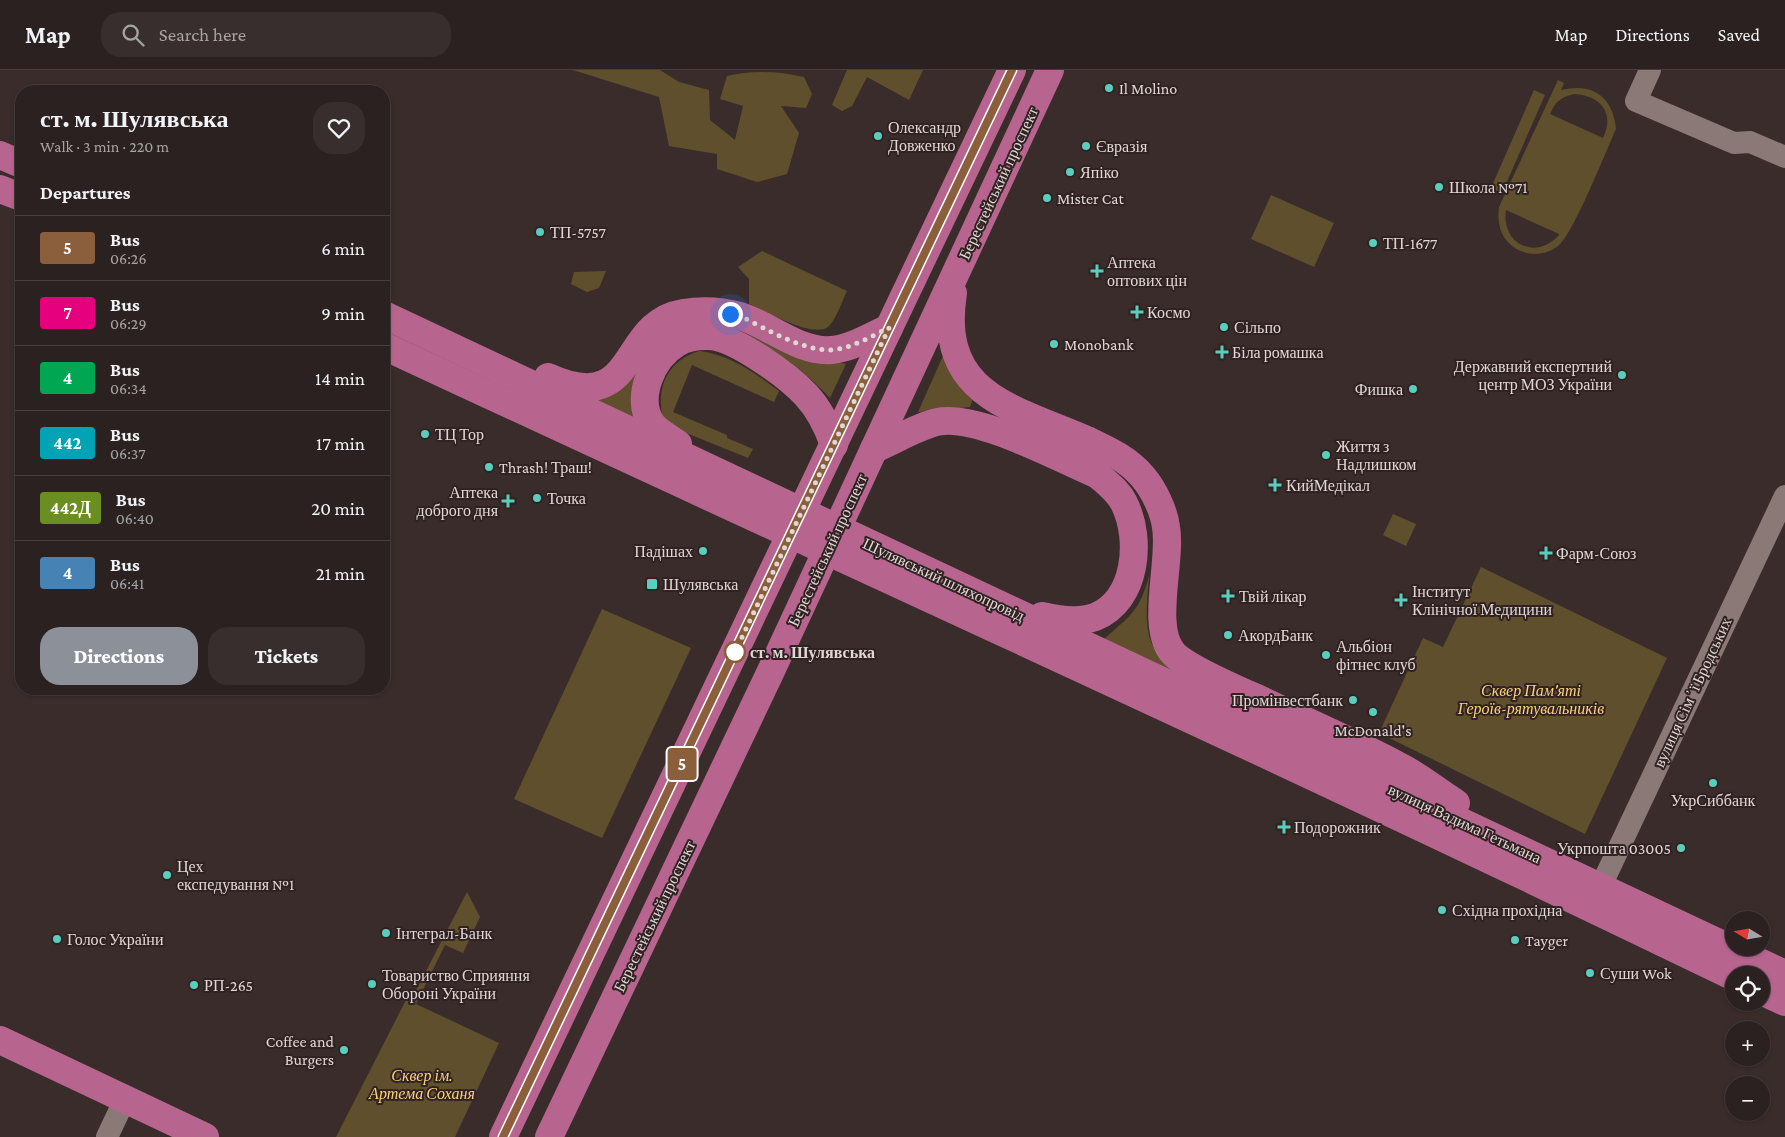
<!DOCTYPE html>
<html lang="en">
<head>
<meta charset="utf-8">
<style>
  :root { --surface:#2c2121; --page:#382e2e; --text:#f1f3f6; --muted:#a6a3a5; --line:#483e3f; --accent:#8c9099 }
  body { margin:0; font-family:"Crimson Pro",serif; background:var(--page); color:var(--text); height:100vh; display:flex; flex-direction:column; font-size:19px; white-space:nowrap }
  * { box-sizing:border-box; margin:0 }
  p { font-size:16px; color:var(--muted) }
  .icon { flex:none; width:28px; height:28px; fill:none; stroke:currentColor; stroke-width:2; stroke-linecap:round; stroke-linejoin:round }
  .map { position:relative; flex:1; overflow:hidden }
  .sheet { position:absolute; left:15px; top:15px; width:375px; height:610px; display:flex; flex-direction:column; background:var(--surface); border-radius:20px; box-shadow:0 1px 4px #0004,0 0 0 1px var(--line) }
  .sheet>* { flex:none }
  .badge { padding:0 10px; border-radius:4px; font-size:18px; line-height:32px }
  .needle { width:32px; rotate:281deg }
  .controls { position:absolute; left:1725px; top:841px; display:grid; gap:10px }
  .controls a { display:grid; place-items:center; width:45px; height:45px; border-radius:50%; background:var(--surface); box-shadow:0 1px 4px #0004,0 0 0 1px var(--line); font-size:25px }
  .you { position:absolute; width:25px; height:25px; margin:-12px; border:4px solid #fff; border-radius:50%; background:#1a73e8; box-shadow:0 0 0 8px #1a73e833 }
  .map>.badge { position:absolute; translate:-50% -50%; box-shadow:0 0 0 2px #fff }
  h2 { padding:0 25px; font-size:19px; line-height:45px }
  .round { display:grid; place-items:center; flex:none; width:52px; height:52px; border-radius:20px; background:var(--page) }
  .summary { display:flex; align-items:center; justify-content:space-between; height:85px; padding:0 25px }
  h1 { font-size:24px; font-weight:800; line-height:38px }
  .cta { display:flex; gap:10px; margin-top:auto; padding:10px 25px }
  .cta a { flex:1; height:58px; border-radius:20px; background:var(--accent); color:#fff; font-size:20px; font-weight:800; line-height:58px; text-align:center }
  .cta a+a { background:var(--page); color:var(--text) }
  ul { padding:0; list-style:none }
  li { display:flex; align-items:center; gap:15px; height:65px; padding:0 25px; border-top:1px solid var(--line) }
  li div { flex:1 }
  li b { display:block; font-size:19px }
  li em { font-style:normal }
  li .badge { min-width:55px; font-weight:700; text-align:center }
  header { display:flex; align-items:center; gap:30px; box-sizing:border-box; height:70px; padding:0 25px; background:var(--surface); border-bottom:1px solid var(--line) }
  header strong { font-size:24px }
  nav { display:flex; gap:28px; margin-inline-start:auto; font-size:18px }
  .search { width:350px; height:45px; background:var(--page); display:flex; align-items:center; gap:12px; box-sizing:border-box; padding:0 18px; border-radius:20px; color:var(--muted); font-size:19px }
  .map>svg:first-child { display:block }
  .green { fill:#5f4f2c; fill-rule:evenodd }
  .lines { fill:none; stroke-linecap:round; stroke-linejoin:round }
  .minor { stroke:#8b7978; stroke-width:22 }
  .major { stroke:#b7658f; stroke-width:28 }
  .line-casing { stroke:#fff; stroke-width:11 }
  .line { stroke:#8b5e3c; stroke-width:8 }
  .walk { stroke:#e0d6d6; stroke-width:5; stroke-dasharray:0 9 }
  .poi-dot { fill:#5acebd; stroke:#312222; stroke-width:2 }
  .stop-dot { fill:#fff; stroke:#8b5e3c; stroke-width:2.5 }
  .labels { text-anchor:middle; stroke-width:4; stroke-linejoin:round; paint-order:stroke }
  .poi-label { font-size:16px; fill:#e0d6d6; stroke:#312222; text-anchor:start }
  .street-label { font-size:16px; fill:#e0d6d6; stroke:#312222 }
  .stop-label { font-size:16px; font-weight:bold; fill:#e0d6d6; stroke:#312222; text-anchor:start }
  .park-label { font-size:16px; font-style:italic; fill:#fbd279; stroke:#312222 }
</style>
</head>
<body>
<header>
<strong>Map</strong>
<div class="search"><svg class="icon" aria-label="search" viewBox="0 0 24 24"><circle cx="10" cy="10" r="6"/><path d="M15 15l6 6"/></svg>Search here</div>
<nav><a>Map</a><a>Directions</a><a>Saved</a></nav>
</header>
<div class="map">
<svg width="1785" height="1067" viewBox="0 0 1785 1067">
  <rect width="100%" height="100%" fill="#3b2c2c"/>
  <g class="green">
    <path d="M573,0h87l19,12 30,8 1,30 25,20 8,-34 -23,-7 7,-23c24,-6 52,-5 77,1l8,17 -6,14 -25,-2 18,27 -12,41 -30,8 -40,-13v-15l-48,-8 -10,-49z"/>
    <polygon points="847,0 923,0 909,30 867,7 852,36 842,41 832,35"/>
    <path d="M1558,10l6,3 -3,7c32,-8 52,7 55,39 -10,22 -43,106 -58,117 -12,10 -31,10 -43,2 -15,-10 -18,-25 -16,-41zM1575,24c26,2 40,19 28,44l-53,-24c6,-13 11,-17 25,-20zM1506,140l53,24v1c-23,26 -58,9 -53,-25z"/>
    <polygon points="1534,20 1545,25 1502,123 1491,118"/>
    <polygon points="1271,125 1334,153 1314,197 1251,169"/>
    <path d="M762,181l85,40c-5,10 -10,27 -18,35 -15,14 -63,-15 -80,-22v-25l-11,-12z"/>
    <polygon points="606,201 599,218 587,222 571,214 574,202"/>
    <path d="M700,251c36,3 64,23 97,36 16,6 33,2 49,7l-16,34c-39,-42 -135,-114 -182,-45 -15,23 -18,43 -14,69l-6,3 -48,-21 27,-7 11,-8 32,-46 32,-19z"/>
    <path d="M699,281c32,4 54,21 80,40l-5,11 -82,-37 -19,47 54,23v3l26,11 -5,9 -84,-34c-9,-34 1,-62 35,-73z"/>
    <polygon points="943,286 957,310 973,328 970,337 918,342"/>
    <polygon points="1393,444 1416,454 1406,476 1383,465"/>
    <polygon points="1481,497 1667,588 1585,764 1379,663 1423,568 1443,577"/>
    <path d="M1149,506c-1,21 -7,54 6,73 5,8 20,15 28,21l-1,6 -78,-37c27,-24 35,-27 45,-63z"/>
    <polygon points="602,539 691,578 602,768 514,729"/>
    <polygon points="467,822 480,847 463,883 445,875 416,934 499,973 455,1067 336,1067 406,930 410,932"/>
  </g>
  <g class="lines">
    <g class="minor">
      <polyline points="1650,0 1636,31 1734,73 1750,72 1785,87"/>
      <polyline points="1600,818 1785,426"/>
      <polyline points="107,1067 125,1029"/>
    </g>
    <g class="major">
      <polyline points="0,85 21,94"/>
      <polyline points="0,119 21,127"/>
      <path d="M953,223c-16,102 58,114 134,147 21,10 41,19 56,37 11,13 21,34 23,50 6,34 -16,100 7,126 13,15 68,38 88,47 46,22 93,42 138,66 20,10 38,25 57,37"/>
      <polyline points="384,245 1785,904"/>
      <path d="M384,276c450,210 903,414 1350,631"/>
      <path d="M548,307c91,41 71,-54 135,-64 18,-3 39,-2 57,3 30,9 59,37 92,34 20,-2 39,-14 57,-22"/>
      <path d="M678,374c-8,-6 -22,-13 -27,-21 -16,-26 1,-65 26,-80 8,-5 19,-7 29,-7 26,-2 82,40 100,59 13,14 22,32 28,50"/>
      <path d="M874,379c20,-8 42,-22 63,-27 39,-9 123,37 161,53 10,9 20,16 26,28 18,36 13,97 -29,114 -17,6 -36,3 -53,-1"/>
      <polyline points="1761,921 1785,932"/>
      <polyline points="0,970 205,1067"/>
      <polyline points="503,1067 1012,0"/>
      <polyline points="549,1067 770,603 1050,0"/>
    </g>
  </g>
  <g class="lines">
    <g class="line-casing">
      <polyline id="line" points="503,1067 1012,0"/>
    </g>
    <use href="#line" class="line"/>
    <path class="walk" d="M730,244l10,2c27,13 60,34 91,34 20,-1 40,-14 58,-22l-154,324"/>
  </g>
  <g class="poi-dot">
    <circle cx="1109" cy="18" r="5"/>
    <circle cx="878" cy="66" r="5"/>
    <circle cx="1086" cy="76" r="5"/>
    <circle cx="1070" cy="102" r="5"/>
    <circle cx="1439" cy="117" r="5"/>
    <circle cx="1047" cy="128" r="5"/>
    <circle cx="540" cy="162" r="5"/>
    <circle cx="1373" cy="173" r="5"/>
    <path d="M1094.5 193.5h5v5h5v5h-5v5h-5v-5h-5v-5h5z"/>
    <path d="M1134.5 234.5h5v5h5v5h-5v5h-5v-5h-5v-5h5z"/>
    <circle cx="1224" cy="257" r="5"/>
    <circle cx="1054" cy="274" r="5"/>
    <path d="M1219.5 274.5h5v5h5v5h-5v5h-5v-5h-5v-5h5z"/>
    <circle cx="1622" cy="305" r="5"/>
    <circle cx="1413" cy="319" r="5"/>
    <circle cx="425" cy="364" r="5"/>
    <circle cx="1326" cy="385" r="5"/>
    <circle cx="489" cy="397" r="5"/>
    <path d="M1272.5 407.5h5v5h5v5h-5v5h-5v-5h-5v-5h5z"/>
    <circle cx="537" cy="428" r="5"/>
    <path d="M505.5 423.5h5v5h5v5h-5v5h-5v-5h-5v-5h5z"/>
    <circle cx="703" cy="481" r="5"/>
    <path d="M1543.5 475.5h5v5h5v5h-5v5h-5v-5h-5v-5h5z"/>
    <rect x="646" y="508" width="12" height="12" rx="2.5"/>
    <path d="M1225.5 518.5h5v5h5v5h-5v5h-5v-5h-5v-5h5z"/>
    <path d="M1398.5 522.5h5v5h5v5h-5v5h-5v-5h-5v-5h5z"/>
    <circle cx="1228" cy="565" r="5"/>
    <circle cx="1326" cy="585" r="5"/>
    <circle cx="1353" cy="630" r="5"/>
    <circle cx="1373" cy="642" r="5"/>
    <circle cx="1713" cy="713" r="5"/>
    <path d="M1281.5 749.5h5v5h5v5h-5v5h-5v-5h-5v-5h5z"/>
    <circle cx="1681" cy="778" r="5"/>
    <circle cx="167" cy="805" r="5"/>
    <circle cx="1442" cy="840" r="5"/>
    <circle cx="386" cy="863" r="5"/>
    <circle cx="57" cy="869" r="5"/>
    <circle cx="1515" cy="870" r="5"/>
    <circle cx="1590" cy="903" r="5"/>
    <circle cx="372" cy="914" r="5"/>
    <circle cx="194" cy="915" r="5"/>
    <circle cx="344" cy="980" r="5"/>
  </g>
  <circle class="stop-dot" cx="735" cy="582" r="10"/>
  <g class="labels">
    <g class="poi-label">
      <text x="1119" y="24">Il Molino</text>
      <text x="888" y="63">Олександр<tspan x="888" dy="18">Довженко</tspan></text>
      <text x="1096" y="82">Євразія</text>
      <text x="1080" y="108">Япіко</text>
      <text x="1449" y="123">Школа №71</text>
      <text x="1057" y="134">Mister Cat</text>
      <text x="550" y="168">ТП-5757</text>
      <text x="1383" y="179">ТП-1677</text>
      <text x="1107" y="198">Аптека<tspan x="1107" dy="18">оптових цін</tspan></text>
      <text x="1147" y="248">Космо</text>
      <text x="1234" y="263">Сільпо</text>
      <text x="1064" y="280">Monobank</text>
      <text x="1232" y="288">Біла ромашка</text>
      <text x="1612" y="302" text-anchor="end">Державний експертний<tspan x="1612" dy="18">центр МОЗ України</tspan></text>
      <text x="1403" y="325" text-anchor="end">Фишка</text>
      <text x="435" y="370">ТЦ Тор</text>
      <text x="1336" y="382">Життя з<tspan x="1336" dy="18">Надлишком</tspan></text>
      <text x="499" y="403">Thrash! Траш!</text>
      <text x="1286" y="421">КийМедікал</text>
      <text x="498" y="428" text-anchor="end">Аптека<tspan x="498" dy="18">доброго дня</tspan></text>
      <text x="547" y="434">Точка</text>
      <text x="693" y="487" text-anchor="end">Падішах</text>
      <text x="1556" y="489">Фарм-Союз</text>
      <text x="663" y="520">Шулявська</text>
      <text x="1412" y="527">Інститут<tspan x="1412" dy="18">Клінічної Медицини</tspan></text>
      <text x="1239" y="532">Твій лікар</text>
      <text x="1238" y="571">АкордБанк</text>
      <text x="1336" y="582">Альбіон<tspan x="1336" dy="18">фітнес клуб</tspan></text>
      <text x="1343" y="636" text-anchor="end">Промінвестбанк</text>
      <text x="1373" y="666" text-anchor="middle">McDonald's</text>
      <text x="1713" y="736" text-anchor="middle">УкрСиббанк</text>
      <text x="1294" y="763">Подорожник</text>
      <text x="1671" y="784" text-anchor="end">Укрпошта 03005</text>
      <text x="177" y="802">Цех<tspan x="177" dy="18">експедування №1</tspan></text>
      <text x="1452" y="846">Східна прохідна</text>
      <text x="396" y="869">Інтеграл-Банк</text>
      <text x="67" y="875">Голос України</text>
      <text x="1525" y="876">Tayger</text>
      <text x="1600" y="909">Суши Wok</text>
      <text x="382" y="911">Товариство Сприяння<tspan x="382" dy="18">Обороні України</tspan></text>
      <text x="204" y="921">РП-265</text>
      <text x="334" y="977" text-anchor="end">Coffee and<tspan x="334" dy="18">Burgers</tspan></text>
    </g>
    <g class="street-label">
      <text transform="translate(998 113) rotate(-65)" y="6">Берестейський проспект</text>
      <text transform="translate(827 480) rotate(-65)" y="6">Берестейський проспект</text>
      <text transform="translate(944 509) rotate(25)" y="6">Шулявський шляхопровід</text>
      <text transform="translate(1692 622) rotate(-65)" y="6">вулиця Сімʼї Бродських</text>
      <text transform="translate(1465 753) rotate(25)" y="6">вулиця Вадима Гетьмана</text>
      <text transform="translate(654 846) rotate(-64)" y="6">Берестейський проспект</text>
    </g>
    <g class="stop-label">
      <text x="750" y="588">ст. м. Шулявська</text>
    </g>
    <g class="park-label">
      <text x="1531" y="626">Сквер Пам'яті<tspan x="1531" dy="18">Героїв-рятувальників</tspan></text>
      <text x="422" y="1011">Сквер ім.<tspan x="422" dy="18">Артема Соханя</tspan></text>
    </g>
  </g>
</svg>
<div class="controls">
<a><svg class="needle" viewBox="-14 -14 28 28"><path d="M0-13l5 13h-10z" fill="#e53935"/><path d="M0 13l5-13h-10z" fill="#a6a3a5"/></svg></a>
<a><svg class="icon" aria-label="locate" viewBox="0 0 24 24"><circle cx="12" cy="12" r="6"/><path d="M12 2v4M12 18v4M2 12h4M18 12h4"/></svg></a>
<a>+</a>
<a>−</a>
</div>
<div class="you" style="left:730px;top:244px"></div>
<b class="badge" style="left:682px;top:694px;background:#8b5e3c;color:#fff">5</b>
<section class="sheet">
<div class="summary"><div><h1>ст. м. Шулявська</h1><p>Walk · 3 min · 220 m</p></div><a class="round"><svg class="icon" aria-label="heart" viewBox="0 0 24 24"><path d="M12 20l-8-8c-3-5 5-10 8-4 3-6 11-1 8 4z"/></svg></a></div>
<h2>Departures</h2>
<ul>
<li><span class="badge" style="background:#8b5e3c;color:#fff">5</span><div><b>Bus</b><p>06:26</p></div><em>6 min</em></li>
<li><span class="badge" style="background:#e6007e;color:#fff">7</span><div><b>Bus</b><p>06:29</p></div><em>9 min</em></li>
<li><span class="badge" style="background:#00a651;color:#fff">4</span><div><b>Bus</b><p>06:34</p></div><em>14 min</em></li>
<li><span class="badge" style="background:#00a3b4;color:#fff">442</span><div><b>Bus</b><p>06:37</p></div><em>17 min</em></li>
<li><span class="badge" style="background:#6b8e23;color:#fff">442Д</span><div><b>Bus</b><p>06:40</p></div><em>20 min</em></li>
<li><span class="badge" style="background:#4682b4;color:#fff">4</span><div><b>Bus</b><p>06:41</p></div><em>21 min</em></li>
</ul>
<div class="cta"><a>Directions</a><a>Tickets</a></div>
</section>
</div>
</body>
</html>
